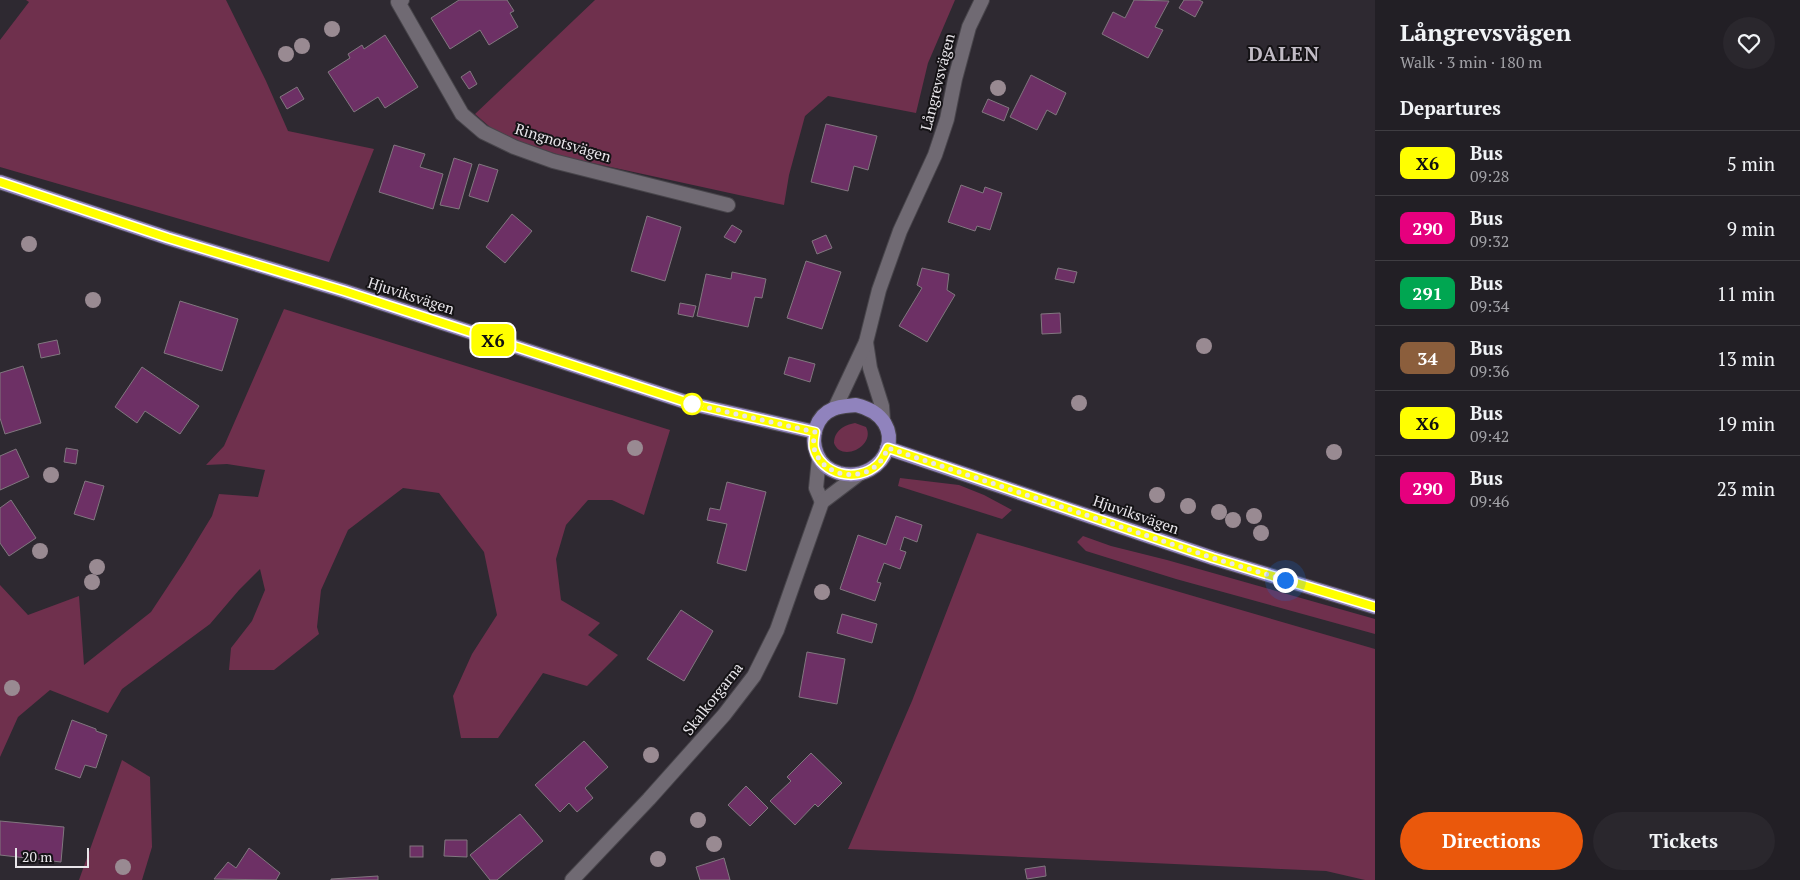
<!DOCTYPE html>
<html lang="en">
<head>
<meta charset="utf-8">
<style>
  :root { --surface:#221f25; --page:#2a272d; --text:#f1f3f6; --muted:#a2a2a7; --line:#3f3d42; --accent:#ea580c }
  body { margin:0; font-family:"PT Serif",serif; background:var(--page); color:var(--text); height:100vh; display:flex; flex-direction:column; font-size:19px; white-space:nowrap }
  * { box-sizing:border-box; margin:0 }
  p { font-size:16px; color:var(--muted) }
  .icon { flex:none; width:28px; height:28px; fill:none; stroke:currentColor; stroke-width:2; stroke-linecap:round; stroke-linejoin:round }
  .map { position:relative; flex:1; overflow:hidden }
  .details { display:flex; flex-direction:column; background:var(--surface); width:425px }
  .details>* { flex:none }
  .badge { padding:0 10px; border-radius:8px; font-size:18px; line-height:32px }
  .scale { position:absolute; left:15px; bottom:12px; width:74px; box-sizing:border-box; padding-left:5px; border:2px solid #e8e5ea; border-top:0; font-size:14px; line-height:18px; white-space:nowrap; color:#e8e5ea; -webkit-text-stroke:4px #151316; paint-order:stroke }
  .you { position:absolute; width:25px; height:25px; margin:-12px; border:4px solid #fff; border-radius:50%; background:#1a73e8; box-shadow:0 0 0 8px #1a73e833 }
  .map>.badge { position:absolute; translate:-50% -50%; box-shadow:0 0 0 2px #fff }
  h2 { padding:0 25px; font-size:19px; line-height:45px }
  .round { display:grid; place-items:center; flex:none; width:52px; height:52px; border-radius:26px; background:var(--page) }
  .summary { display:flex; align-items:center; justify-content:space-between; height:85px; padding:0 25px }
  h1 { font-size:24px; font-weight:800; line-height:38px }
  .action { display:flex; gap:10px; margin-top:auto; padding:10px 25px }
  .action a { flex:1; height:58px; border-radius:30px; background:var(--accent); color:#fff; font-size:20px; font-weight:800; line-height:58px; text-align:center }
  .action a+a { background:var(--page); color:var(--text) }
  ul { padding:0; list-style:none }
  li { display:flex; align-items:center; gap:15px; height:65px; padding:0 25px; border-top:1px solid var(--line) }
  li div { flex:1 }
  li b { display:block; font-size:19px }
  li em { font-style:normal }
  li .badge { min-width:55px; font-weight:700; text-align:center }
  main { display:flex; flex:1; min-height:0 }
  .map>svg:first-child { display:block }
  .green { fill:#6f304d }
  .building { fill:#6d3065; stroke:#81777f }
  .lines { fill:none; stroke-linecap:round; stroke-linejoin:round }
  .minor-casing { stroke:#48454b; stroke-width:16 }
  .primary-casing { stroke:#48454b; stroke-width:16 }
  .minor { stroke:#706a73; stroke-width:14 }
  .primary { stroke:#9083bd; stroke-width:14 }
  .tree { fill:#998a92 }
  .line-casing { stroke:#fff; stroke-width:11 }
  .line { stroke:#ff0; stroke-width:8 }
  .walk { stroke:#e8e5ea; stroke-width:5; stroke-dasharray:0 9 }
  .stop-dot { fill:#fff; stroke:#ff0; stroke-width:2.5 }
  .labels { text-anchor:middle; stroke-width:4; stroke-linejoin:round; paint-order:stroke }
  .street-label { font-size:15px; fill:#e8e5ea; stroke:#151316 }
  .district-label { font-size:20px; font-weight:bold; letter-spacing:1px; fill:#c2bcc6; stroke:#151316 }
</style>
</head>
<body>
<main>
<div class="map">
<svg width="1375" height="880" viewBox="0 0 1375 880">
  <rect width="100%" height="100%" fill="#2e2931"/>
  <g class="green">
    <polygon points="26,0 226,0 266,81 288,131 374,149 329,262 0,167 0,40 29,2"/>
    <polygon points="595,0 955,0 928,63 916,113 828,96 805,116 789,175 784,205 565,157 498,134 475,114"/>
    <polygon points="284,309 670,430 644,515 612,500 588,500 566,525 556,559 561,600 600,623 588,635 618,655 587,686 543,673 498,738 461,738 453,696 472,654 497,615 484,552 439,493 403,488 348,530 321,590 317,627 319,634 274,670 229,670 231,648 252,621 265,590 260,569 239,590 210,624 122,689 108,713 50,690 18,717 0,757 0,585 28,615 79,596 84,665 151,612 184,562 212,516 219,494 258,497 265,470 227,464 206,465 224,446"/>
    <path d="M855,423l11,4c10,19 -25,36 -32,16 0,-12 10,-18 21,-20z"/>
    <polygon points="900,478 959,485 984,495 1012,510 1002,519 898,486"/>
    <polygon points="977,533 1375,649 1375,880 1365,880 1326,871 848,849 912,701"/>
    <polygon points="1083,536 1111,546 1167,560 1375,619 1375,634 1176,579 1086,551 1077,542"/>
    <polygon points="122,760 150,777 152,847 142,880 79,880"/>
  </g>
  <g class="building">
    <polygon points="459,0 507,0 514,11 510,13 518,27 489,45 480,30 450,49 431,18"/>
    <polygon points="1134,0 1169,1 1155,27 1163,30 1148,58 1102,34 1113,12 1125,18"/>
    <polygon points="1184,0 1199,0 1203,2 1195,17 1179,8"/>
    <polygon points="385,35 418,87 385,108 378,97 354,112 328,72 350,58 348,54 362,45 364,49"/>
    <polygon points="470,71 477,84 469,89 461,77"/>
    <polygon points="1031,75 1066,93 1056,115 1047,110 1037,130 1010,117"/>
    <polygon points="297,87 304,99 287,109 280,97"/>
    <polygon points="988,99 1009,108 1004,121 982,112"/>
    <polygon points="826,124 877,136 868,170 854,166 848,191 811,182"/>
    <polygon points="394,145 425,154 420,167 443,174 433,209 379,192"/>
    <polygon points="454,158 472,164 459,209 440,205"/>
    <polygon points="479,164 498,170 488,202 469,196"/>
    <polygon points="961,185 983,193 985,187 1002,193 990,230 977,226 975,231 948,222"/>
    <polygon points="512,214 532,231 505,263 486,247"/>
    <polygon points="647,216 681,227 665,281 631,271"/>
    <polygon points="732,225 742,231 735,243 724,237"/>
    <polygon points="826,235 832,248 817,254 812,241"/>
    <polygon points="806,261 841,272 822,329 787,318"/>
    <polygon points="922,268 949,274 947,290 955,295 927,342 899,326 922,288 917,285"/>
    <polygon points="1058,268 1077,272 1074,283 1055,279"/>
    <polygon points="732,272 766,279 762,298 755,297 748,327 697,316 706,274 731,279"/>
    <polygon points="180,301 238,319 222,371 164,353"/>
    <polygon points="680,303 696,306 693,317 678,314"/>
    <polygon points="1060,313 1061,333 1042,334 1041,314"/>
    <polygon points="57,340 60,354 41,358 38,344"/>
    <polygon points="789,357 815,364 810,382 784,374"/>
    <polygon points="23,366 41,423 5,434 0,418 0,373"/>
    <polygon points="142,367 199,406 180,434 145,411 137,423 115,407"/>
    <polygon points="66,448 78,450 76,464 64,462"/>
    <polygon points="16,449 29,477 0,490 0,456"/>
    <polygon points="85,481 104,486 94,520 74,514"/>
    <polygon points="727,482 766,492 746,571 717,563 727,524 707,520 710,508 720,510"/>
    <polygon points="11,500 36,538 9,556 0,543 0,508"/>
    <polygon points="896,516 922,525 917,542 904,537 900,550 906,552 900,569 884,563 877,582 881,583 875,601 840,589 858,535 886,545"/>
    <polygon points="681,610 713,631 684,681 647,659"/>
    <polygon points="842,614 877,624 872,643 837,633"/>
    <polygon points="807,652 845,659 837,704 799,697"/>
    <polygon points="72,720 96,729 96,731 107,735 96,768 85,765 80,778 55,769"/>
    <polygon points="584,741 608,767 585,788 593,798 577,812 569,803 560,812 535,785"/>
    <polygon points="811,753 842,783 818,807 815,804 795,825 770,801 791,781 787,777"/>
    <polygon points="746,786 768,808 750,826 728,805"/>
    <polygon points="520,814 543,841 497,880 490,880 470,855"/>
    <polygon points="0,821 64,827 61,862 0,855"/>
    <polygon points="445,840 467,840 467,857 444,856"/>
    <rect x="410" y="846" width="13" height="11"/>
    <polygon points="249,848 280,873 276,880 214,879 228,862 236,868"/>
    <polygon points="724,858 730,880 700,880 696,867"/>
    <polygon points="1045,866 1046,876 1027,879 1025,869"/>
    <polygon points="378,876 378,880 331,880 331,879"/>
  </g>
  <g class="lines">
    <g class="minor-casing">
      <g id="minor">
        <polyline points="402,0 398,2 462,114 483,132 514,147 553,161 728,205"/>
        <polyline points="866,342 870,368 882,406 883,420"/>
        <polyline points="835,408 866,342 879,290 900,231 935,155 947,119 955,79 969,27 982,0"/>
        <polyline points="819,459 816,488 822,502"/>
        <polyline points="572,880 649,799 724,715 754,676 777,630 822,502 859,474"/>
      </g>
    </g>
    <g class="primary-casing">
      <g id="primary">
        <polyline points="0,182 168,238 344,291 692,404 815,432"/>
        <path d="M856,405c58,14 31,80 -17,68 -10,-3 -18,-9 -22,-19 -7,-17 -1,-38 16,-45 7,-3 15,-3 23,-4z"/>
        <polyline points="887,448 1213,558 1375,607"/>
      </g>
    </g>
    <use href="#minor" class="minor"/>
    <use href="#primary" class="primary"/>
  </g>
  <g class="tree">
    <circle cx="332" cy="29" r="8"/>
    <circle cx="302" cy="46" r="8"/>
    <circle cx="286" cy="54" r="8"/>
    <circle cx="998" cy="88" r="8"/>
    <circle cx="29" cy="244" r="8"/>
    <circle cx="93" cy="300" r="8"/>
    <circle cx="1204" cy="346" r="8"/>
    <circle cx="1079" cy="403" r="8"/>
    <circle cx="635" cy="448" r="8"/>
    <circle cx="1334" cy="452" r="8"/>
    <circle cx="51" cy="475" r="8"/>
    <circle cx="1157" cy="495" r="8"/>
    <circle cx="1188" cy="506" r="8"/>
    <circle cx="1219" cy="512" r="8"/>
    <circle cx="1254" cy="516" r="8"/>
    <circle cx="1233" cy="520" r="8"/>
    <circle cx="1261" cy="533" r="8"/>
    <circle cx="40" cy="551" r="8"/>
    <circle cx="97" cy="567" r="8"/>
    <circle cx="92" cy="582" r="8"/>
    <circle cx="822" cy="592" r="8"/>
    <circle cx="12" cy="688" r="8"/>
    <circle cx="651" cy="755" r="8"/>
    <circle cx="698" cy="820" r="8"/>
    <circle cx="714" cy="844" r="8"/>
    <circle cx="658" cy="859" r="8"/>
    <circle cx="123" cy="867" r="8"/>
  </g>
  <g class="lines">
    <g class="line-casing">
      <path id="line" d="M0,182l168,56 176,53 348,113 123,28c-1,5 -2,11 -1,16 7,27 43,35 63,17 5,-4 8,-11 11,-17l325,110 162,49"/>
    </g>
    <use href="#line" class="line"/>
    <path class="walk" d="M692,404l123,28c-1,5 -2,11 -1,16 7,27 43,35 63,17 5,-4 8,-11 11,-17l325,110 72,22"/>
  </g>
  <circle class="stop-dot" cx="692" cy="404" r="10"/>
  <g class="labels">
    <g class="street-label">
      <text transform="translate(938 82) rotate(-76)" y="5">Långrevsvägen</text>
      <text transform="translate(563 143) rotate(17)" y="5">Ringnotsvägen</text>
      <text transform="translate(411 296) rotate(18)" y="5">Hjuviksvägen</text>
      <text transform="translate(1136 515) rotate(19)" y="5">Hjuviksvägen</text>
      <text transform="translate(713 699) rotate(-52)" y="5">Skalkorgarna</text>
    </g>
    <g class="district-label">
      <text x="1284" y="61">DALEN</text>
    </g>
  </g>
</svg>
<div class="scale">20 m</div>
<div class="you" style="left:1285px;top:580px"></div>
<b class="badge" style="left:493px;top:340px;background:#ff0;color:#111">X6</b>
</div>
<section class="details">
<div class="summary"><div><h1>Långrevsvägen</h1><p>Walk · 3 min · 180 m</p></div><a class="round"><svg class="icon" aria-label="heart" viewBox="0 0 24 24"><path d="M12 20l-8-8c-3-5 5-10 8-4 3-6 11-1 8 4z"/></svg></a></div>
<h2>Departures</h2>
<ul>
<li><span class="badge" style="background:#ff0;color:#111">X6</span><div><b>Bus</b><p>09:28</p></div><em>5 min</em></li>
<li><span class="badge" style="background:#e6007e;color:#fff">290</span><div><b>Bus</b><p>09:32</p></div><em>9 min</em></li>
<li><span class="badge" style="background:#00a651;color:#fff">291</span><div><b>Bus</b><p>09:34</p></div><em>11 min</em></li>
<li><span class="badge" style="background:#8b5e3c;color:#fff">34</span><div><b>Bus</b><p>09:36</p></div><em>13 min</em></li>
<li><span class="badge" style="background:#ff0;color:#111">X6</span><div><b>Bus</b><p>09:42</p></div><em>19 min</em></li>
<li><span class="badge" style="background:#e6007e;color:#fff">290</span><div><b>Bus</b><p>09:46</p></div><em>23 min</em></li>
</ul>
<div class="action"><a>Directions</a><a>Tickets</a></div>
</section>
</main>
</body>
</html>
